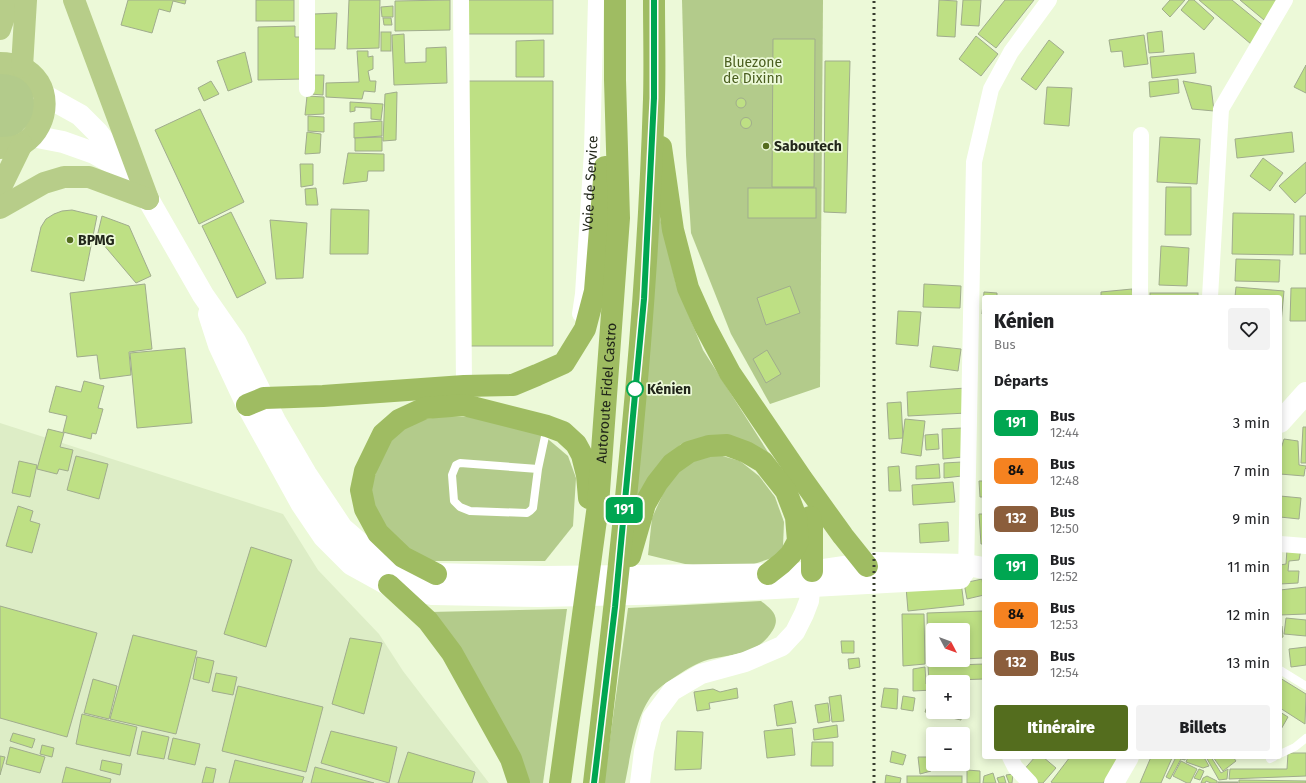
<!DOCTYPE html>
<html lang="fr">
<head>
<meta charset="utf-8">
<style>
  :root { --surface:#fff; --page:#f2f2f2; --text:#202124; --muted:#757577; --accent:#546d1e }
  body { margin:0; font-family:"Fira Sans",sans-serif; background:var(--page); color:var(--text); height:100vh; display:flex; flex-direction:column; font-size:15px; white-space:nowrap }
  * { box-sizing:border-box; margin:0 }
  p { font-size:13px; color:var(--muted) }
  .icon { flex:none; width:22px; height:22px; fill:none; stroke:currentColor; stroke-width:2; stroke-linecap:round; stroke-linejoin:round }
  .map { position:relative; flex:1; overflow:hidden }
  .sheet { position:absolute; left:982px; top:295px; width:300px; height:464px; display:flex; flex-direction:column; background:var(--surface); border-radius:4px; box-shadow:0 2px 10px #0003 }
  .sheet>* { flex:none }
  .badge { padding:0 8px; border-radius:6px; font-size:14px; line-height:26px }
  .needle { width:26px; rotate:131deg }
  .fabs { position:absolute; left:926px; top:623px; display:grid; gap:8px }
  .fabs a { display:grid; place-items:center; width:44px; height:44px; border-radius:4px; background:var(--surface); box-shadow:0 2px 10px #0003; font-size:20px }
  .map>.badge { position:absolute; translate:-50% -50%; box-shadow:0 0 0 2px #fff }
  h2 { padding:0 12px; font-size:15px; line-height:36px }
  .round { display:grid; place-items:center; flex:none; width:42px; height:42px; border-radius:4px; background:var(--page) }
  .overview { display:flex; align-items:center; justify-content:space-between; height:68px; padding:0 12px }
  h1 { font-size:19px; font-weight:800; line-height:30px }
  .primary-button { display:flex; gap:8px; margin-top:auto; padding:8px 12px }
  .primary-button a { flex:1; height:46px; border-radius:4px; background:var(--accent); color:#fff; font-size:16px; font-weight:800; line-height:46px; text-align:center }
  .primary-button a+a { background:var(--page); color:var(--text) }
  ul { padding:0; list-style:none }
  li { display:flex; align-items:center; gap:12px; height:48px; padding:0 12px }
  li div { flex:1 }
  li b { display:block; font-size:15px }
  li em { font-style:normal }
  li .badge { min-width:44px; font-weight:700; text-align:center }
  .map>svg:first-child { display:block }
  .built { fill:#ddedc6 }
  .green { fill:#b3cb8b }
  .building { fill:#bee084; stroke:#a0ac8d }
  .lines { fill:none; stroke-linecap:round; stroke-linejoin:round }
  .service { stroke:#fff; stroke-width:8 }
  .minor { stroke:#fff; stroke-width:16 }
  .tertiary { stroke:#fff; stroke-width:20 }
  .secondary { stroke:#fff; stroke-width:22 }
  .primary { stroke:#b7cd89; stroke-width:22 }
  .trunk { stroke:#9fbc62; stroke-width:22 }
  .rail { stroke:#383d2f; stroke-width:3; stroke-dasharray:2 4; stroke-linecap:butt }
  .line-casing { stroke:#fff; stroke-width:9 }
  .line { stroke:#00a651; stroke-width:6 }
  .poi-dot { fill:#546d1e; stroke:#ecf9d8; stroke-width:1.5 }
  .stop-dot { fill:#fff; stroke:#00a651; stroke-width:2 }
  .labels { text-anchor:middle; stroke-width:3.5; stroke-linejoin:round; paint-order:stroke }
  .park-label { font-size:14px; fill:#4a5e1f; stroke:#ecf9d8 }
  .poi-label { font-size:14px; font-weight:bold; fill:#21261a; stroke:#ecf9d8; text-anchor:start }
  .street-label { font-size:14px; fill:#21261a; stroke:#ecf9d8 }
  .stop-label { font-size:14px; font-weight:bold; fill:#21261a; stroke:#ecf9d8; text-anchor:start }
</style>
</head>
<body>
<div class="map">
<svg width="1306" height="783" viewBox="0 0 1306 783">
  <rect width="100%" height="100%" fill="#ecf9d8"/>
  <polygon class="built" points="0,423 283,514 318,570 379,634 403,671 489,783 0,783"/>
  <g class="green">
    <polygon points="682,0 823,0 820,387 770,404 731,334 691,233 686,155"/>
    <polygon points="0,67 34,85 36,123 0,145"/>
    <polygon points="654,193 676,284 703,350 780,471 709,437 681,444 657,466 628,526"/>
    <polygon points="444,416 474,417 542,434 568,456 576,478 573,526 545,561 421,561 384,535 370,491 384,447 400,431 421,420"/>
    <polygon points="719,455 740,461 759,476 775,497 784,522 783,547 775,557 748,566 717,568 685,564 648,555 652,518 671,476 696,456"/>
    <path d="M761,601c10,8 20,15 12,29 -16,27 -43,23 -69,31 -12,4 -43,24 -51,33 -18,22 -22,61 -28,89h-21l24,-175z"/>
    <polygon points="567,609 543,783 525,783 429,612"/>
  </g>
  <g class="building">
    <polygon points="128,0 186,0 185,4 173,1 170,12 159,9 152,33 121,25"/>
    <rect x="256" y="0" width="38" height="21"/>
    <polygon points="349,0 380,0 379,48 347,49"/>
    <polygon points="450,0 450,30 395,31 395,1"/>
    <rect x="466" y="0" width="87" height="34"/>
    <polygon points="939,0 957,1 955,37 937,36"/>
    <polygon points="963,0 981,0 979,26 961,25"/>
    <polygon points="1005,0 1034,0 996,48 978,34"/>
    <polygon points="1170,0 1185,0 1170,17 1162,9"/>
    <polygon points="1189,0 1194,0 1214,18 1204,30 1181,10"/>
    <polygon points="1199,0 1232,0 1265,27 1251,44"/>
    <polygon points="1240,0 1279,0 1264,20"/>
    <polygon points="393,6 393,17 382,17 381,7"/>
    <polygon points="337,13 335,49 312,49 314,14"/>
    <polygon points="383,18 391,18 392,25 384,25"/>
    <polygon points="295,26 295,37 302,37 303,79 258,80 258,27"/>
    <polygon points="1162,31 1164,52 1149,53 1147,33"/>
    <rect x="381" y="32" width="10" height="19"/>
    <polygon points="404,34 405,63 426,62 426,48 446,47 447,83 394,85 392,35"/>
    <polygon points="1144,35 1148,64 1124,67 1122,51 1111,52 1109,40"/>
    <polygon points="976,36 998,54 981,76 959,59"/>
    <polygon points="773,39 815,39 814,187 772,187"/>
    <polygon points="544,40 544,77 516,77 516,41"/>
    <polygon points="1049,40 1064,52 1036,90 1021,79"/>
    <polygon points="357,51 368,51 368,57 373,56 373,69 368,71 370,81 376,81 375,92 364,91 362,99 326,97 326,83 359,82"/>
    <polygon points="245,52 252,82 228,91 217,61"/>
    <polygon points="1194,53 1196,73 1152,78 1150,57"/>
    <polygon points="825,61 850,61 846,213 824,212"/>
    <polygon points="1306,65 1306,93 1294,87"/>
    <polygon points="311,75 324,75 323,95 310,94"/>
    <circle cx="745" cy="80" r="4.5"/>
    <polygon points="1178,79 1179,93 1150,97 1149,82"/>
    <polygon points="211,81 219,94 204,101 198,88"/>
    <polygon points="466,81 553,81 553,346 465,346"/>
    <polygon points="1183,81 1211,86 1214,111 1192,109"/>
    <polygon points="1047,87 1072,88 1069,126 1044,124"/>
    <polygon points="397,92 396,140 383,141 385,94"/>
    <polygon points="307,96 324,97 324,114 305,115"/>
    <circle cx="741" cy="103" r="5"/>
    <polygon points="350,102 383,104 381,120 371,119 371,108 355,107 355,111 350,112"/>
    <polygon points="200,109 244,202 199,224 155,130"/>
    <polygon points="308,116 324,117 324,132 308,131"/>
    <circle cx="746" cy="123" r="5.5"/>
    <polygon points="382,121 382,136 354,138 354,123"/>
    <polygon points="307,132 321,134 320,153 305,154"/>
    <polygon points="1292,132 1294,152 1237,158 1235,139"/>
    <polygon points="382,137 382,151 355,151 355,138"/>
    <polygon points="1160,137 1200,139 1197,184 1157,182"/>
    <polygon points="348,153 384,154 384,171 368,171 367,181 343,184"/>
    <polygon points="1263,158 1283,173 1270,191 1250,176"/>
    <polygon points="1306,162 1306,193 1295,203 1279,186"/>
    <polygon points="300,164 313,164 313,185 301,187"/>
    <polygon points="1166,187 1191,187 1191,235 1165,235"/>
    <polygon points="316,188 318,205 306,205 305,189"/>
    <rect x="748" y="188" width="68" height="30"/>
    <polygon points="331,209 369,210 368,254 330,254"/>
    <polygon points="72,210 97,216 84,281 31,271 41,227 46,219 54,214 62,211"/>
    <polygon points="231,212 266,283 237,298 202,226"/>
    <polygon points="1233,213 1294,214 1293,255 1232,254"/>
    <polygon points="102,216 129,226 151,276 136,283 97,237"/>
    <rect x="1300" y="216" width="6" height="38"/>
    <polygon points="270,220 307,223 303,278 276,279"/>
    <polygon points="1161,246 1189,248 1187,286 1159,285"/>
    <polygon points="1236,259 1280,260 1279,282 1235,281"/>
    <polygon points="145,284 152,349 129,352 131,375 100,379 97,355 77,357 70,293"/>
    <polygon points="924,284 961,286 960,308 923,307"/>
    <polygon points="790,286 800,313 766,325 757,298"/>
    <polygon points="1236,287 1284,291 1280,334 1280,297 1235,297"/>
    <polygon points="1291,288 1306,288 1306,321 1290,321"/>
    <polygon points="1132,289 1133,297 1101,297 1101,292"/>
    <polygon points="984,292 997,293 997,297 984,297 984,314 982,314"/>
    <rect x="1150" y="293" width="48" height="4"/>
    <polygon points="898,311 921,312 918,346 896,344"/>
    <polygon points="933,346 961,349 958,371 930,367"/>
    <polygon points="185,348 192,423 137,428 130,353"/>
    <polygon points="767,350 781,374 766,383 753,359"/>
    <polygon points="84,381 104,386 98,408 103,409 96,434 92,433 91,439 63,432 67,416 49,412 56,386 81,392"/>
    <polygon points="966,388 967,413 908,416 907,392"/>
    <polygon points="901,402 903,438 889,439 887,403"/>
    <polygon points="905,419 925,421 921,456 901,453"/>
    <polygon points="1303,427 1306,427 1306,463 1301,463"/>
    <polygon points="962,428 963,457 943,459 942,429"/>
    <polygon points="48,429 64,433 60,447 73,450 68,471 59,469 57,474 37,469"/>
    <polygon points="938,434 939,449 926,450 925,435"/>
    <polygon points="1284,439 1298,441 1299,465 1306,466 1306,468 1305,469 1304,476 1280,474 1280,452"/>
    <polygon points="76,456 108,464 99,499 67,490"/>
    <polygon points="19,461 37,465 30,497 12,493"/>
    <polygon points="962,462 962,476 944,478 944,463"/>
    <polygon points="939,464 940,478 916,479 916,466"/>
    <polygon points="899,466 901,491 889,491 888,467"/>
    <polygon points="979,481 984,481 984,497 980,497"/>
    <polygon points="953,482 955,502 913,505 912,485"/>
    <polygon points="1280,496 1301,498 1299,519 1280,517"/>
    <polygon points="18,506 33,511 30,521 40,524 32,553 6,546"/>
    <polygon points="979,514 984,514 984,544 981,544"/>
    <polygon points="948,522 949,541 920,543 919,524"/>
    <polygon points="251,547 292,560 266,647 224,634"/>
    <polygon points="1287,549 1301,549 1299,560 1289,561 1288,571 1299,571 1298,583 1280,584 1280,565 1286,564"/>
    <polygon points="982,579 984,595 967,599 964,583"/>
    <polygon points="961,582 964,605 908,611 906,587"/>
    <polygon points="1306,587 1306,614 1280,615 1280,590"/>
    <polygon points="0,606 97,633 67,737 0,718"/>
    <polygon points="984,611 984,658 963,659 963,630 933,630 933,659 928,660 927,613"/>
    <polygon points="902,614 924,614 925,664 903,666"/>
    <polygon points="1286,618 1306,620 1306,636 1284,634"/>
    <polygon points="1280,626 1282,626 1283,637 1280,638"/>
    <polygon points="133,635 197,651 176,734 110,719"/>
    <polygon points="350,638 382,643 364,714 332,704"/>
    <polygon points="841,641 854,641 854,653 842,653"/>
    <polygon points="1306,647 1306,665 1291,667 1289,649"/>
    <polygon points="197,657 214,661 209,683 193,679"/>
    <polygon points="859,658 860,667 849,669 848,659"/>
    <polygon points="984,664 984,679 929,681 928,666"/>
    <polygon points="925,667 926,684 933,684 933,690 913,691 913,669"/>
    <polygon points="216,673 237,677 233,695 212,691"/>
    <polygon points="1280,678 1306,694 1305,724 1280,708"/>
    <polygon points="93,679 117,686 109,719 84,713"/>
    <polygon points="963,684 966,684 963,705"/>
    <polygon points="238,686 323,707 306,772 222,751"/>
    <polygon points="737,688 738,698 709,703 710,709 697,711 694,692 713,689 720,692"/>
    <polygon points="884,688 898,689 897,709 881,707"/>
    <polygon points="932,693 933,693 933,712 962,712 961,720 925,712"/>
    <polygon points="841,695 844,721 832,722 829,697"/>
    <polygon points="903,696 915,698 913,711 901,709"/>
    <polygon points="792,701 796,723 777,726 774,705"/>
    <polygon points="828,703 830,721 818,723 815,705"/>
    <polygon points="1280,712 1288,717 1280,731"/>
    <polygon points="82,714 137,727 130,756 76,744"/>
    <polygon points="837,725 838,737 814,740 813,729"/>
    <polygon points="792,728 795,755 767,758 764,731"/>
    <polygon points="142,731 169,737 164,759 137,754"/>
    <polygon points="331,731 397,747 389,783 321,763"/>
    <polygon points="677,731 703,732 701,769 675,770"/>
    <polygon points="13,733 35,739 32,748 10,741"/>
    <polygon points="173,738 200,744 195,765 168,759"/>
    <polygon points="812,742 833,742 833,766 811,766"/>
    <polygon points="42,745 54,748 52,757 40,754"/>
    <polygon points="10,747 45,757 40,773 6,764"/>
    <polygon points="892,751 906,755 903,765 890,762"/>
    <polygon points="408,752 475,772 472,783 398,783"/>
    <polygon points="1288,753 1306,753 1306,776 1229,779 1230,769 1287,769"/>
    <polygon points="0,756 5,757 0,775"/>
    <polygon points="918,757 932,757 931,771 920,774"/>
    <polygon points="1035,757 1043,757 1056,768 1043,783 1035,783 1022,772"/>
    <polygon points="1070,757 1123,757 1103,783 1053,783 1051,782"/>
    <polygon points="1151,757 1172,758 1161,783 1140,783"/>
    <polygon points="1176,757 1186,757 1185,760 1181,759 1170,779 1166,777"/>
    <polygon points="1188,757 1201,757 1205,759 1209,766 1203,768 1186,762"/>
    <polygon points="1206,757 1211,757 1221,773 1228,769 1227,779 1219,780"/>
    <polygon points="1213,757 1233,757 1236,761 1223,771"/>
    <polygon points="102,760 122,764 120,775 100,770"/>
    <polygon points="235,760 304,777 302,783 229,783"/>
    <polygon points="1181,761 1197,769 1190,783 1187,783 1173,776"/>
    <polygon points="66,767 111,779 110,783 62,783"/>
    <polygon points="206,767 216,769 213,783 202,783"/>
    <polygon points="315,767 374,783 311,783"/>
    <polygon points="1199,769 1204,771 1200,780 1194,778"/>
    <polygon points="967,770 980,771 980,783 967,783"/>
    <polygon points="993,773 996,783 983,783 984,776"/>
    <polygon points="1013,774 1012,783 1009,783 1006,775"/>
    <polygon points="886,775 901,778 900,783 885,783"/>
    <rect x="907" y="776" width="55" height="7"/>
    <polygon points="1004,776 1006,783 999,783 997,778"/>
    <polygon points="1207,776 1217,781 1217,783 1211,783 1206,781 1205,783 1201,783 1203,778"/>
    <polygon points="1239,780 1306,781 1306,783 1239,783"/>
    <rect x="1218" y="782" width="20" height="1"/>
  </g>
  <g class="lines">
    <g class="service">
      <polyline points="538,469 460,463 456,465 452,475 454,501 460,507 470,511 527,513 530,511 533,508 538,469 547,427"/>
      <polyline points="1280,670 1306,686"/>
      <polyline points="1280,754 1295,747 1306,738"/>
      <polyline points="1270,759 1274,757"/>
    </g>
    <g class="minor">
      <polyline points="307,0 307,89"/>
      <polyline points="461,0 464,386"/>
      <polyline points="1140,297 1141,135"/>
      <polyline points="1210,297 1221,109 1285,0"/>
      <path id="s1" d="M580,314l3,-20 9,-143 4,-151"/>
      <polyline points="1280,544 1306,546"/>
      <polyline points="966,574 974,162 991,89 1011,52 1049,0"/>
      <polyline points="1010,757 1015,767 1030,783"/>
    </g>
    <g class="tertiary">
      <polyline points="640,783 644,751 652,718 672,691 701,674 745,662 782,646 795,632 804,614 809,601 812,571"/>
      <polyline points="1114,783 1129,757"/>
    </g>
    <g class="secondary">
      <polyline points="44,95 80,115 97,132 148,199 203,295 235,341 275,421 306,474 342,528 372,554 402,567 436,574 544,577 797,574 851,566 867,566 875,563 966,565 984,568"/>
      <polyline points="32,136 63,142 94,153 121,168"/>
      <polyline points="209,314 219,345 247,405 301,503 324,537 351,564 389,585 432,594 539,596 682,593 960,578"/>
      <polyline points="1280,422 1306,393"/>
    </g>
    <g class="primary">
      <polyline points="74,0 148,199"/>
      <polyline points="0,29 10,0"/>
      <path d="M0,63c7,0 14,1 21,4 32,14 30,58 3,76 -7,4 -16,5 -24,5"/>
      <polyline points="22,67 26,0"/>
      <polyline points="0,189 22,144"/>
      <polyline points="0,208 44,183 64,177 89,177 148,199"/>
    </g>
    <g class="trunk">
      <polyline points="661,147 673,230 688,288 705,326 730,373 802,479 843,536 867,566"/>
      <polyline points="247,405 264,398 323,396 464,386 513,385 537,375 564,363 585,329 595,291 605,167"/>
      <polyline points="810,517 812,527 812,571"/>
      <polyline points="630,556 645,504 657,483 672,464 689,452 709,446 727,445 746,452 763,462 786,491 796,517 798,541 791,554 782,563 768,574"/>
      <polyline points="436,574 403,557 378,533 365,509 361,490 365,471 383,434 399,420 425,408 464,405 547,426 563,432 576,444 582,455 587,475 589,498"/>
      <polyline points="389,585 428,621 452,653 511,759 519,783"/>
      <path id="s2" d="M560,783l38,-278 21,-287 -4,-138v-80"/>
      <path d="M594,783c27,-227 53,-456 60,-684 1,-33 0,-66 0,-99"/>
    </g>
    <polyline class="rail" points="874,783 874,0"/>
  </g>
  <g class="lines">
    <g class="line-casing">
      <polyline id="line" points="594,783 615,607 644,299 654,98 654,0"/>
    </g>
    <use href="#line" class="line"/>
  </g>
  <g class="poi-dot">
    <circle cx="766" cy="146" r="4"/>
    <circle cx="70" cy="240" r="4"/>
  </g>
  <circle class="stop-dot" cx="635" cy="389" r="8"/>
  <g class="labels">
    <g class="park-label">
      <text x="753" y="67">Bluezone<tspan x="753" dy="16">de Dixinn</tspan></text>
    </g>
    <g class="poi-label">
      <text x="774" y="151">Saboutech</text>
      <text x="78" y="245">BPMG</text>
    </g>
    <g class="street-label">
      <text dy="5" stroke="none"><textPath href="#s1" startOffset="131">Voie de Service</textPath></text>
      <text dy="5" stroke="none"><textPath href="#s2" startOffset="393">Autoroute Fidel Castro</textPath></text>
    </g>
    <g class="stop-label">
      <text x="647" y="394">Kénien</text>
    </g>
  </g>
</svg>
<div class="fabs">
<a><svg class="needle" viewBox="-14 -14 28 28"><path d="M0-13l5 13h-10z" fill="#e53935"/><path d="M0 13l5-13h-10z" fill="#757577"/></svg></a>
<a>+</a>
<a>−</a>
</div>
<b class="badge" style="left:624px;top:510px;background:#00a651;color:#fff">191</b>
<section class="sheet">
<div class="overview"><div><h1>Kénien</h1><p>Bus</p></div><a class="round"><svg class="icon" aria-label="heart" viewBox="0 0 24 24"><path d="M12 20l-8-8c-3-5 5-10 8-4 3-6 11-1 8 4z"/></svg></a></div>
<h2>Départs</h2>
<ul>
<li><span class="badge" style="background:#00a651;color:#fff">191</span><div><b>Bus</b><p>12:44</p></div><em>3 min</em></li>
<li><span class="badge" style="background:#f58220;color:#111">84</span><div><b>Bus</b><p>12:48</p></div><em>7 min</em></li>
<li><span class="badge" style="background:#8b5e3c;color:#fff">132</span><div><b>Bus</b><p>12:50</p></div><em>9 min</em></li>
<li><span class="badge" style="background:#00a651;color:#fff">191</span><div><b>Bus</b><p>12:52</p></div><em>11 min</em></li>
<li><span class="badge" style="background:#f58220;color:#111">84</span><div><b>Bus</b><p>12:53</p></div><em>12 min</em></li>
<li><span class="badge" style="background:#8b5e3c;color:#fff">132</span><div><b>Bus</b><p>12:54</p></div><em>13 min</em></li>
</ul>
<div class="primary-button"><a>Itinéraire</a><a>Billets</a></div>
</section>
</div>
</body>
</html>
